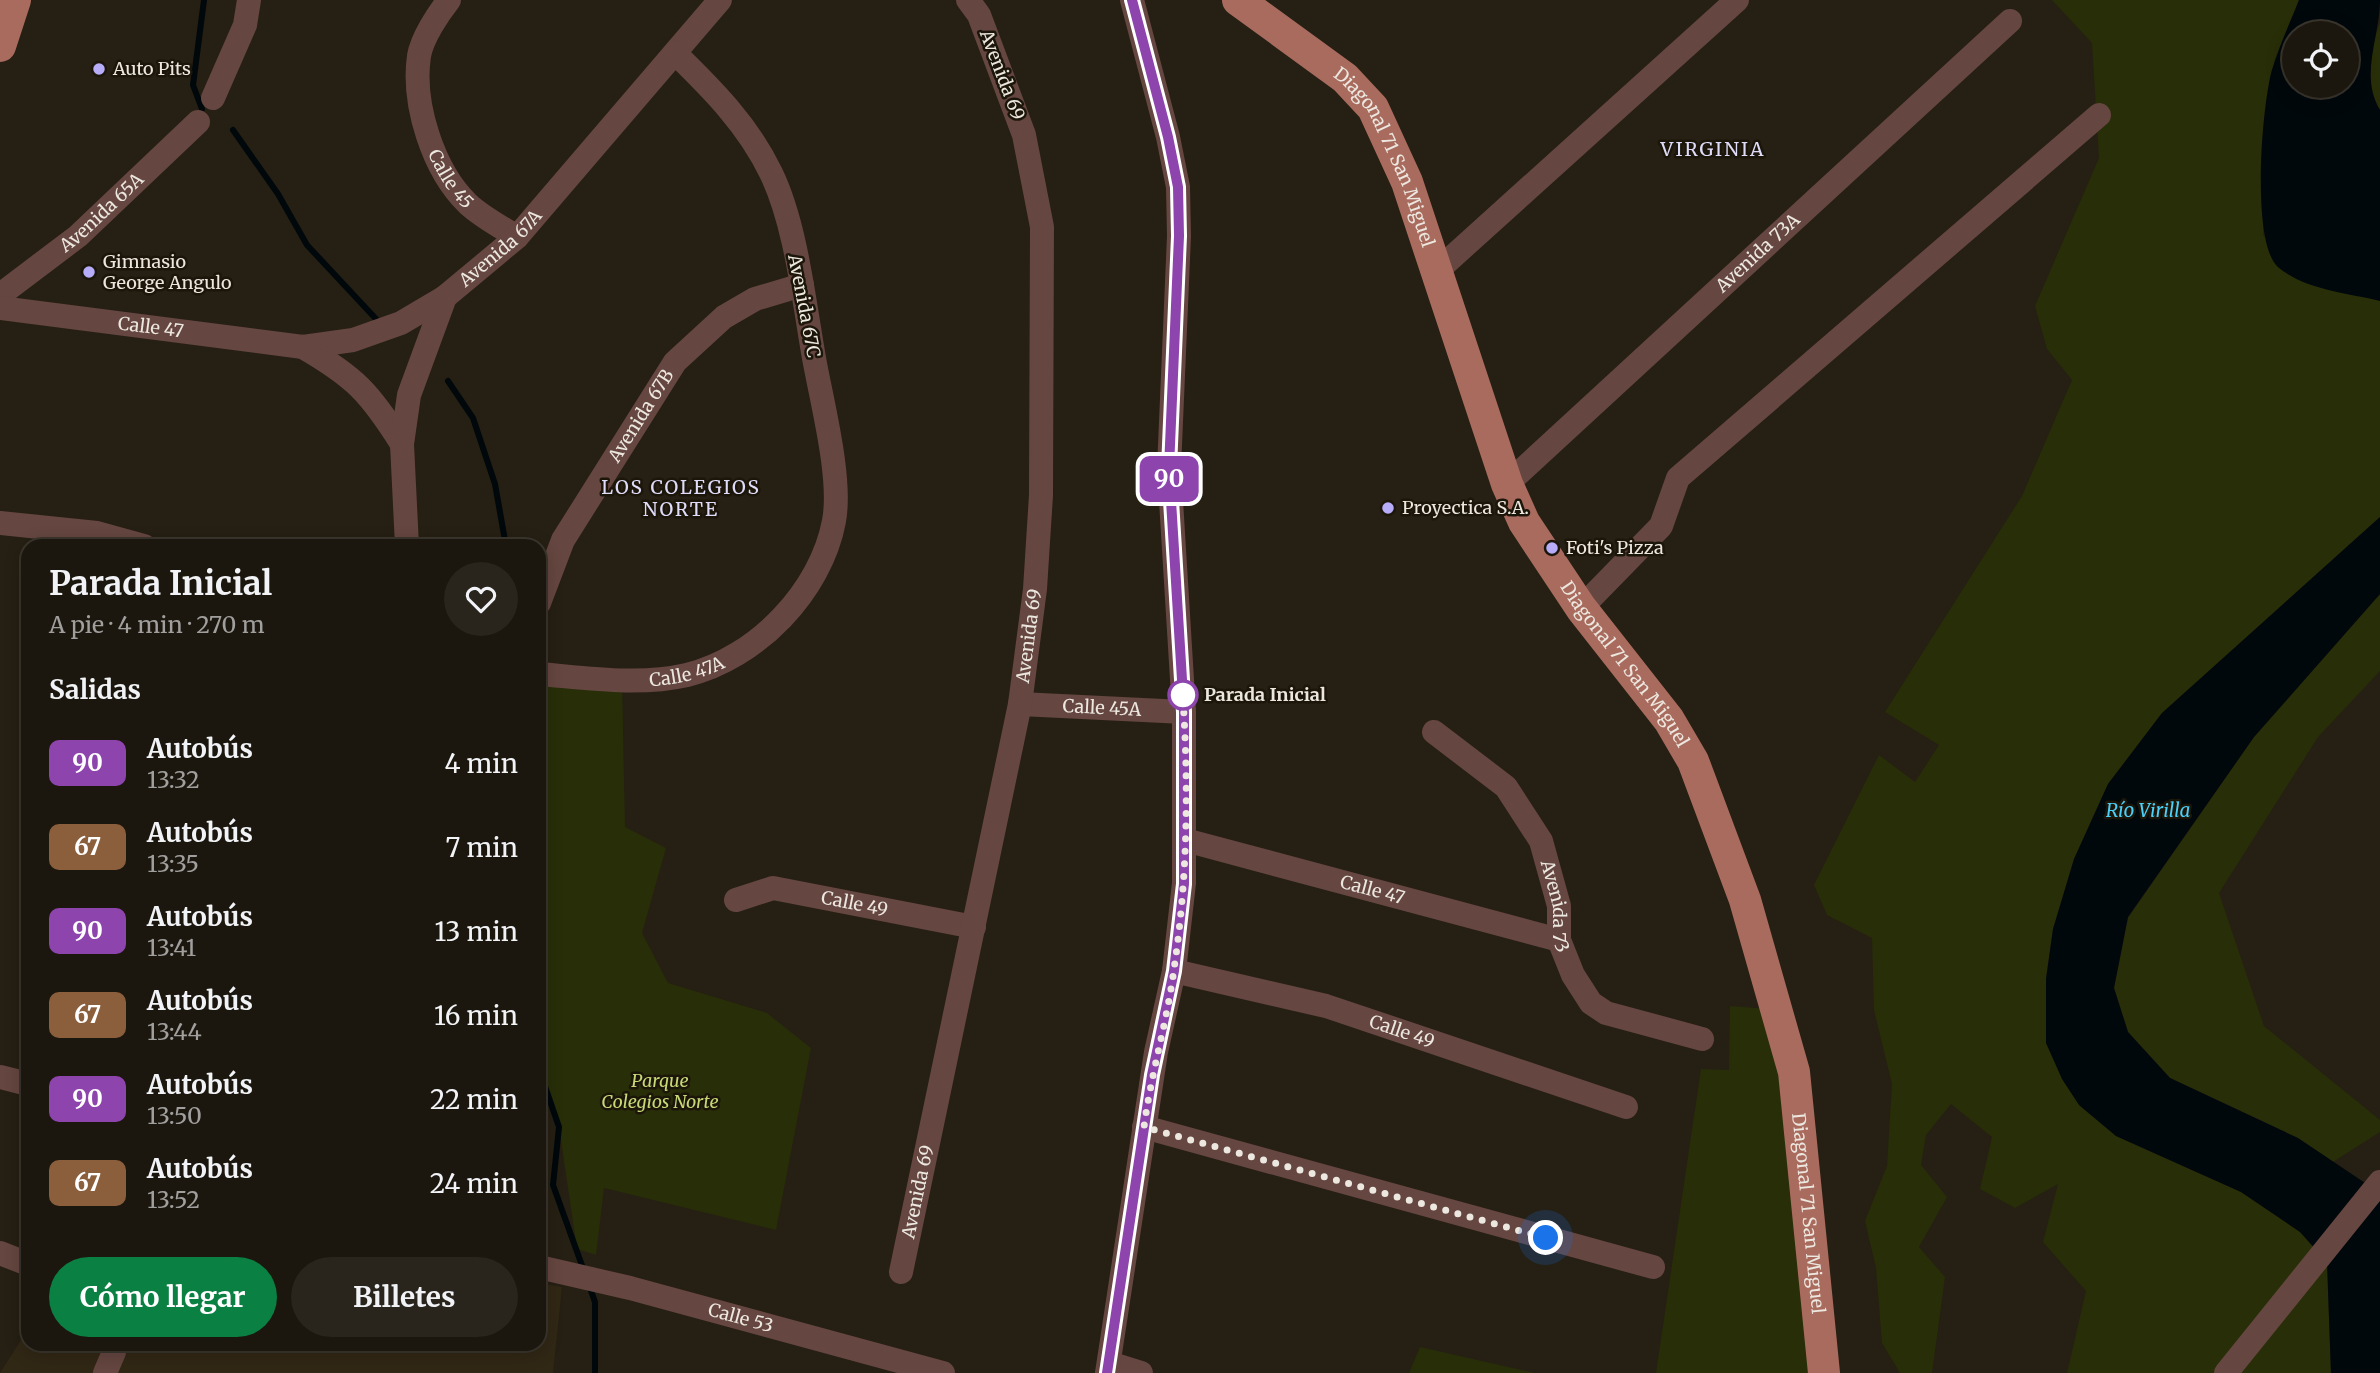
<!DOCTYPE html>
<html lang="es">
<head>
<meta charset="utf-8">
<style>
  :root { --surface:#1c170e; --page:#29241c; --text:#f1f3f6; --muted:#a09f9e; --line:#3a362e; --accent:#0b8043 }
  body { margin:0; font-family:Merriweather,serif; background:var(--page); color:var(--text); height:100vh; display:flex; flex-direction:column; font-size:26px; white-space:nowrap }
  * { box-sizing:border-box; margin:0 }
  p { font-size:23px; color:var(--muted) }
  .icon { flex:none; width:38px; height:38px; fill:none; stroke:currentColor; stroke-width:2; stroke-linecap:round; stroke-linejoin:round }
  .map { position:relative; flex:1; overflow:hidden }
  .sheet { position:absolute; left:21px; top:539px; width:525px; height:812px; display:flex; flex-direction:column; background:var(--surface); border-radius:21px; box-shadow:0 4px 18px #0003,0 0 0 2px var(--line) }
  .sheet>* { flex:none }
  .badge { padding:0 14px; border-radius:10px; font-size:24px; line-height:46px }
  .tools { position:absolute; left:2282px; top:21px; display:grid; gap:14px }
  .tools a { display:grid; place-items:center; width:77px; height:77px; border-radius:50%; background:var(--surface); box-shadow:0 4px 18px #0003,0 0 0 2px var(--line); font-size:35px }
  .you { position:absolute; width:35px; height:35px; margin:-18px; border:5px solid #fff; border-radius:50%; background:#1a73e8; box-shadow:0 0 0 10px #1a73e833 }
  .map>.badge { position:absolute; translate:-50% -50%; box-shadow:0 0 0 4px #fff }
  h2 { padding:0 28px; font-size:26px; line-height:63px }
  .round { display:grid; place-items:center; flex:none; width:74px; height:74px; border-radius:37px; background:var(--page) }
  .headline { display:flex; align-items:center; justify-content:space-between; height:119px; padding:0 28px }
  h1 { font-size:33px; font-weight:700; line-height:52px }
  .button { display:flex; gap:14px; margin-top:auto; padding:14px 28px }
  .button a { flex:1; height:80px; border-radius:42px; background:var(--accent); color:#fff; font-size:28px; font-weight:700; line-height:80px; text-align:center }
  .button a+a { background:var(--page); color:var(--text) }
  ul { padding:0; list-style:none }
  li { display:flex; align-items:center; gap:21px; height:84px; padding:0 28px }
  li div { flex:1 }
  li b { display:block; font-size:26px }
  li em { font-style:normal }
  li .badge { min-width:77px; font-weight:700; text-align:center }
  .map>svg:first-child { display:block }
  .built { fill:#312715 }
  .green { fill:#282e08 }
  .water { fill:#01080c; fill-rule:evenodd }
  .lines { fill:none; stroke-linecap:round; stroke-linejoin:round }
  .stream { stroke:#01080c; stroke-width:6 }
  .minor { stroke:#654640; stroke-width:24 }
  .major { stroke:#a96b5e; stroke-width:32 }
  .line-casing { stroke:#fff; stroke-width:16 }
  .line { stroke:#8e44ad; stroke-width:10 }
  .walk { stroke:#ece7df; stroke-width:7; stroke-dasharray:0 12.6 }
  .poi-dot { fill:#b6acf8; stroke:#1c160a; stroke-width:2.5 }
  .stop-dot { fill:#fff; stroke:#8e44ad; stroke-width:3.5 }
  .labels { text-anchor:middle; stroke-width:5; stroke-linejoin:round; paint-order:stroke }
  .poi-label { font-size:18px; fill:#ece7df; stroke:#1c160a; text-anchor:start }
  .street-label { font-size:18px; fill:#ece7df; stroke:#1c160a }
  .stop-label { font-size:18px; font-weight:bold; fill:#ece7df; stroke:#1c160a; text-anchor:start }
  .park-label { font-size:18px; font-style:italic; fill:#c7d975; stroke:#1c160a }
  .neighbourhood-label { font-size:19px; letter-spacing:2px; fill:#dfdcf9; stroke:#1c160a }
  .water-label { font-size:19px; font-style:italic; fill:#4ad0f9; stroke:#1c160a }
</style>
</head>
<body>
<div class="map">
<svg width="2380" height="1373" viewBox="0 0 2380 1373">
  <rect width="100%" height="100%" fill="#261f13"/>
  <polygon class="built" points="539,1283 562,1287 553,1373 0,1373 28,1329 28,1344 539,1344"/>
  <g class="green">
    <polygon points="2052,0 2299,0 2271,72 2263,137 2263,235 2303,282 2380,301 2380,517 2162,713 2108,784 2074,859 2053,929 2046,979 2079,1105 2116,1136 2241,1192 2300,1232 2327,1262 2331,1373 2067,1373 2086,1291 2043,1242 2058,1184 2015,1208 1980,1189 1992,1137 1951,1104 1926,1135 1921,1165 1947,1197 1919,1247 1945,1277 1932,1373 1900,1373 1882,1343 1876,1268 1865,1221 1887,1166 1892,1084 1874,1010 1872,938 1827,915 1814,885 1879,755 1915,782 1939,745 1885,712 2022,496 2072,380 2047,349 2035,306 2099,158 2092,43"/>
    <path d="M2380,23v87c-15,-25 -11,-60 0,-87z"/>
    <polygon points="2380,594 2380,671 2318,737 2219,893 2264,1026 2380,1120 2380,1132 2333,1162 2298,1138 2170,1078 2128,1032 2114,988 2128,918 2254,737"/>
    <polygon points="539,679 622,679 625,827 666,848 642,933 668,983 767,1013 811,1048 776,1230 604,1188 596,1255 577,1249 559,1127 542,1075 539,1074"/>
    <polygon points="1730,1006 1770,1009 1817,1373 1656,1373 1701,1069 1729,1070"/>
    <polygon points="1420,1347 1535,1373 1409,1373"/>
  </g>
  <g class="water">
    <path d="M2299,0h81c0,37 -21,76 0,110v191c-33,-8 -74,-11 -101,-33 -29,-23 -17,-164 -7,-198 7,-24 18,-47 27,-70zM2294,33h53v53h-53z"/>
    <polygon points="2380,517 2380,594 2254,737 2128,917 2114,988 2128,1032 2170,1078 2298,1138 2380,1193 2380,1373 2331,1373 2327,1262 2300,1232 2241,1192 2116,1136 2079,1105 2062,1079 2046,1043 2046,979 2053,929 2074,859 2108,784 2162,713"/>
  </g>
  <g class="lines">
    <g class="stream">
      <polyline points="202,109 193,85 204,0"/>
      <polyline points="233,130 278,194 307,245 377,320"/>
      <polyline points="448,381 473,418 495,484 506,546"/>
      <polyline points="539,1069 559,1127 553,1185 584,1271"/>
      <polyline points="589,1285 595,1302 595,1373"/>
    </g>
    <g class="minor">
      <path id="s1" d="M449,0c-11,14 -27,38 -30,56 -7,48 14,114 49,148 14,13 33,23 49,33"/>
      <polyline points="213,98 245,25 249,0"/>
      <polyline points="1438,270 1737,0"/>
      <path id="s2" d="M0,295l78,-59 120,-114"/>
      <path id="s3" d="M0,308l303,39 50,-7 48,-17 44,-26 72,-60 203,-237"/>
      <path d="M303,347c52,30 67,46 99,97"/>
      <path id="s4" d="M1507,484l503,-463"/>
      <polyline points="0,523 97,533 144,546"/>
      <polyline points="407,546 402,444 409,395 445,297"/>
      <path id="s5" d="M539,603l24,-63 112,-178 49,-45 31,-18 47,-14"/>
      <polyline points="1581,608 1661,526 1678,478 2099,115"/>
      <path id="s6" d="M539,674c48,4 100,12 148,1 70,-17 134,-84 147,-154 8,-43 -12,-118 -20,-163 -10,-56 -18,-134 -43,-185 -23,-48 -59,-84 -96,-120"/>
      <path id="s7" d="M1020,704l164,8"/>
      <path id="s8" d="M1434,732l72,55 35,54 18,65v34l14,35 18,28 15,10 96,26"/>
      <path id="s9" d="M1185,840l374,100"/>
      <path id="s10" d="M736,900l37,-12 201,39"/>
      <path id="s11" d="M1174,971l152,35 300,101"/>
      <polyline points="0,1077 28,1084"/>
      <polyline points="1144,1127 1653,1267"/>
      <polyline points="0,1253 28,1264"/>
      <path id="s12" d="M539,1267l91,21 313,85"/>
      <path id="s13" d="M901,1272l119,-568 15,-115 6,-94 1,-268 -18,-92 -45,-120 -11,-15"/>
      <polyline points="1109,1363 1141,1373"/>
      <polyline points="105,1373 114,1352"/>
      <polyline points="1107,1373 1156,1052 1174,971 1184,883 1184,712 1169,468 1179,236 1178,187 1168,137 1132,0"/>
      <polyline points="2226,1373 2380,1182"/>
    </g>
    <g class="major">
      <path id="s14" d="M1238,0l107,78 28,30 34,74 100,302 17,38 57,86 88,112 24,41 52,139 49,172 30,301"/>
      <polyline points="0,46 15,0"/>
    </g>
  </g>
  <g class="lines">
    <g class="line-casing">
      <polyline id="line" points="1107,1373 1152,1075 1174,971 1184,884 1184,712 1169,468 1179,236 1178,187 1168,137 1132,0"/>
    </g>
    <use href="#line" class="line"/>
    <path class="walk" d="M1183,695l-1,-10c7,94 6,191 -8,284 -7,53 -23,105 -30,158l402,111"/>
  </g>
  <g class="poi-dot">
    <circle cx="99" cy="69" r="7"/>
    <circle cx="89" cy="272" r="7"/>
    <circle cx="1388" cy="508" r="7"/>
    <circle cx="1552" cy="548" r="7"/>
  </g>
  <circle class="stop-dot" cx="1183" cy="695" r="14"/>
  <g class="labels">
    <g class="poi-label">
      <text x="113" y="75">Auto Pits</text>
      <text x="103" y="268">Gimnasio<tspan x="103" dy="21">George Angulo</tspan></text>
      <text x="1402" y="514">Proyectica S.A.</text>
      <text x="1566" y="554">Foti's Pizza</text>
    </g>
    <g class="street-label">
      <text transform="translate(1002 75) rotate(69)" y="6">Avenida 69</text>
      <text dy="6" stroke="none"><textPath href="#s14" startOffset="222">Diagonal 71 San Miguel</textPath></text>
      <text dy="6" stroke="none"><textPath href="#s1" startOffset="194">Calle 45</textPath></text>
      <text dy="6" stroke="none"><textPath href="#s2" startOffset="131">Avenida 65A</textPath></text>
      <text dy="6" stroke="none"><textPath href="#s3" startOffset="532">Avenida 67A</textPath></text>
      <text dy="6" stroke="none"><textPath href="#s4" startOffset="341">Avenida 73A</textPath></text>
      <text transform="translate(804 306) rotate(79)" y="6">Avenida 67C</text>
      <text dy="6" stroke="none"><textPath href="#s3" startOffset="152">Calle 47</textPath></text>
      <text dy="6" stroke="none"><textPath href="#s5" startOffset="214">Avenida 67B</textPath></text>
      <text dy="6" stroke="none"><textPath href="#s13" startOffset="649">Avenida 69</textPath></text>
      <text dy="6" stroke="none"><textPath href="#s14" startOffset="789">Diagonal 71 San Miguel</textPath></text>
      <text dy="6" stroke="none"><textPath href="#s6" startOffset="149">Calle 47A</textPath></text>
      <text dy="6" stroke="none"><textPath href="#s7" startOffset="82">Calle 45A</textPath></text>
      <text dy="6" stroke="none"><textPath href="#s9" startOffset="194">Calle 47</textPath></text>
      <text dy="6" stroke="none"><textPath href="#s10" startOffset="122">Calle 49</textPath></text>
      <text dy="6" stroke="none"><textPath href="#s8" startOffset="222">Avenida 73</textPath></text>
      <text dy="6" stroke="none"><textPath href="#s11" startOffset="236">Calle 49</textPath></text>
      <text dy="6" stroke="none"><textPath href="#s13" startOffset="82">Avenida 69</textPath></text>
      <text dy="6" stroke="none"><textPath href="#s14" startOffset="1377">Diagonal 71 San Miguel</textPath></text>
      <text dy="6" stroke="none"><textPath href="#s12" startOffset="208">Calle 53</textPath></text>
    </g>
    <g class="stop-label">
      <text x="1204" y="701">Parada Inicial</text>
    </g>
    <g class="park-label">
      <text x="660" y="1087">Parque<tspan x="660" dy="21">Colegios Norte</tspan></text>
    </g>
    <g class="neighbourhood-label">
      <text x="1713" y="156">VIRGINIA</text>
      <text x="681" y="494">LOS COLEGIOS<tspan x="681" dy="22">NORTE</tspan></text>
    </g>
    <g class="water-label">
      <text x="2148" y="817">Río Virilla</text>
    </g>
  </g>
</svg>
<div class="tools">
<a><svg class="icon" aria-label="locate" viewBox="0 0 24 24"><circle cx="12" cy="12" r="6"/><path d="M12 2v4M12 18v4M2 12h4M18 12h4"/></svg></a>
</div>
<div class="you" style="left:1546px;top:1238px"></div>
<b class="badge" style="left:1169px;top:479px;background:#8e44ad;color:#fff">90</b>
<section class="sheet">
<div class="headline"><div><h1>Parada Inicial</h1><p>A pie · 4 min · 270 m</p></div><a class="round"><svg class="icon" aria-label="heart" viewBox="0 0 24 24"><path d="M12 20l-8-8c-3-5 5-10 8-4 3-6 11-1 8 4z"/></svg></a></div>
<h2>Salidas</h2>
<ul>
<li><span class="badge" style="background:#8e44ad;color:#fff">90</span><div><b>Autobús</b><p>13:32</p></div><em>4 min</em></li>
<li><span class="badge" style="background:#8b5e3c;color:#fff">67</span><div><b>Autobús</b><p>13:35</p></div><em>7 min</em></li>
<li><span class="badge" style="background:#8e44ad;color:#fff">90</span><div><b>Autobús</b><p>13:41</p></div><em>13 min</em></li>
<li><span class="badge" style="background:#8b5e3c;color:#fff">67</span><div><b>Autobús</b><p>13:44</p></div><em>16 min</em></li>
<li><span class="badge" style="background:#8e44ad;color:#fff">90</span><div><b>Autobús</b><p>13:50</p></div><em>22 min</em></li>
<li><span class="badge" style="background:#8b5e3c;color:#fff">67</span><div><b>Autobús</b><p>13:52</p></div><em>24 min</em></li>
</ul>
<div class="button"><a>Cómo llegar</a><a>Billetes</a></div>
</section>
</div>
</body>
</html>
